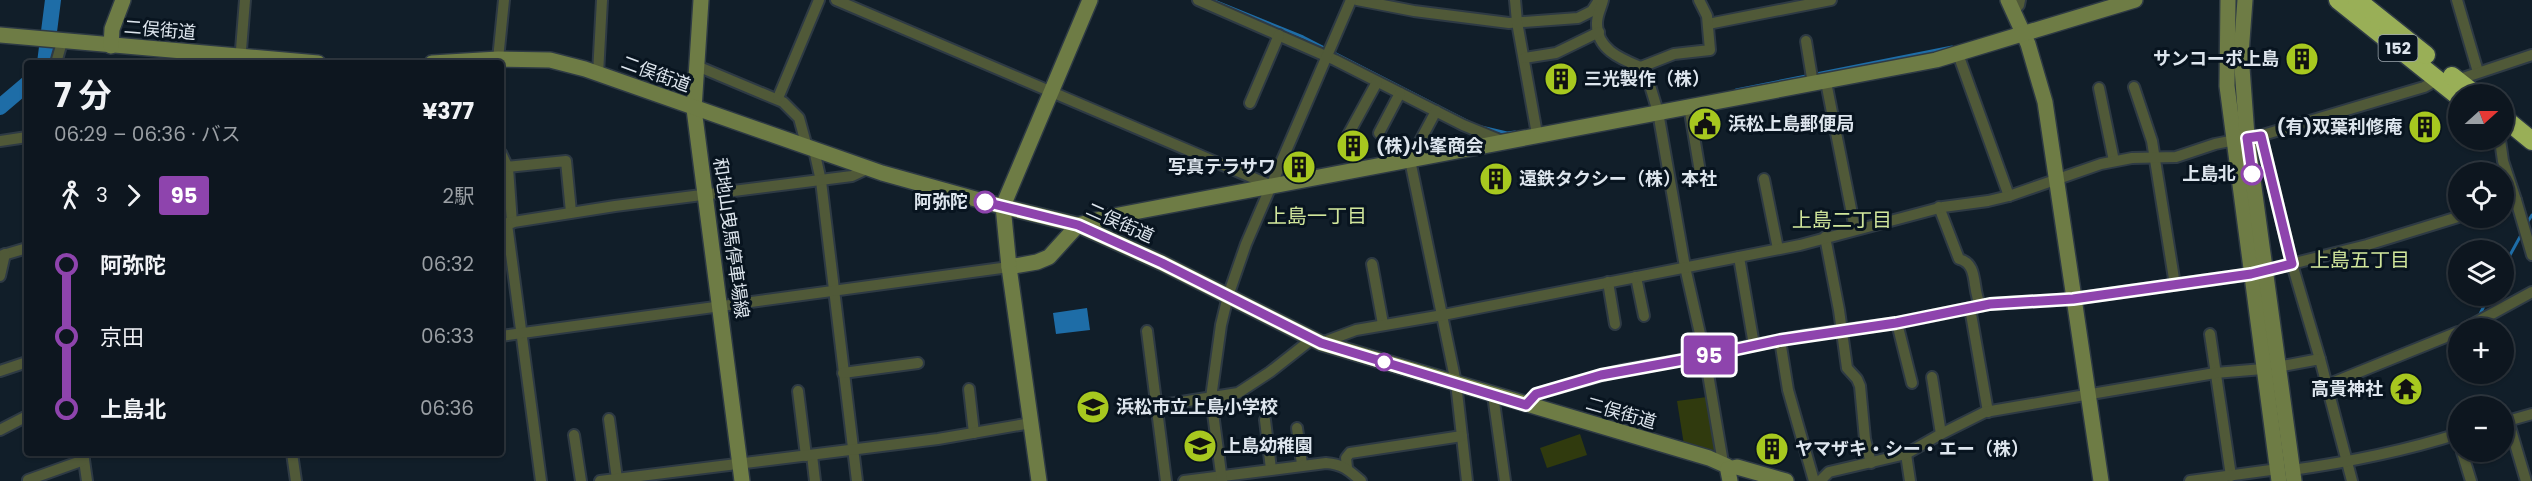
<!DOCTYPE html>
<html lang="ja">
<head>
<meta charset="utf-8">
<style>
  :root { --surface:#0d161f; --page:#1b232c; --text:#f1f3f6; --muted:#9a9fa4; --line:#2d353d }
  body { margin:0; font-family:Poppins,"Noto Sans JP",sans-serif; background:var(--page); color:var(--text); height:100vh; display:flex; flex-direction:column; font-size:22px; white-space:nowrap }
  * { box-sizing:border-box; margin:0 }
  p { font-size:20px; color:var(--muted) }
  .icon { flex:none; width:33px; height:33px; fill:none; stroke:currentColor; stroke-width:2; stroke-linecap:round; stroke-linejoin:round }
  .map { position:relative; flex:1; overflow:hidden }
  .side { position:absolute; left:24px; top:60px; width:480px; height:396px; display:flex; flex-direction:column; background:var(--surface); border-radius:6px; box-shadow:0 2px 4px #0004,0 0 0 2px var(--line) }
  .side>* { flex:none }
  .badge { padding:0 12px; border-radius:4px; font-size:21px; line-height:39px }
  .needle { width:39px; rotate:69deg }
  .tools { position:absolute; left:2448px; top:84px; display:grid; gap:12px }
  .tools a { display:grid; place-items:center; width:66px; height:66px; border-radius:50%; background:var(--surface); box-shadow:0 2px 4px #0004,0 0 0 2px var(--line); font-size:30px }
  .map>.badge { position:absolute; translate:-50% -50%; box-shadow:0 0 0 3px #fff }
  .legs { display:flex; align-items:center; gap:9px; height:66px; padding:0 30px; font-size:20px }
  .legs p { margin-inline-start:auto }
  .summary { display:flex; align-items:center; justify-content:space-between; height:102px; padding:0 30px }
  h1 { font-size:33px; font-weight:700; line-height:45px }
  ul { padding:0 30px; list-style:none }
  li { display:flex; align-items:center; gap:21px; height:72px; font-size:22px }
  li i { display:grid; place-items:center; width:9px; height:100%; margin:0 8px; background:currentColor }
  li i::after { content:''; width:15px; height:15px; margin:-8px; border:4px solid; border-radius:50%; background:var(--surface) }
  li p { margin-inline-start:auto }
  li:first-child i { background:linear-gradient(#0000 50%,currentColor 0) }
  li:last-child i { background:linear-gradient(currentColor 50%,#0000 0) }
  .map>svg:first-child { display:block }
  .green { fill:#303a0e }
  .water { fill:#1e6da7 }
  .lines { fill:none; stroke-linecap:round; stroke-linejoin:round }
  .stream { stroke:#1e6da7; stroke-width:3 }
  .river { stroke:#1e6da7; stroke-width:16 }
  .street-casing { stroke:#2e3a44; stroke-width:14 }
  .secondary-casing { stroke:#2e3a44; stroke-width:18 }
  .highway-casing { stroke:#2e3a44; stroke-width:21 }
  .street { stroke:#505938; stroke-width:10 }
  .secondary { stroke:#6e7c45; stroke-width:15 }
  .highway { stroke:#99af57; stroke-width:18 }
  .line-1-casing { stroke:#fff; stroke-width:14 }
  .line-1 { stroke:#8e44ad; stroke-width:9 }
  .stop-1-dot { fill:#fff; stroke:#8e44ad; stroke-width:3 }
  .labels { text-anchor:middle; stroke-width:6; stroke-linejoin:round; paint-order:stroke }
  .shield { fill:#08141f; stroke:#9da6af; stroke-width:1.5 }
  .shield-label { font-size:16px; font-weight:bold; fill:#dde5ed }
  .street-label { font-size:18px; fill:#dde5ed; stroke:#08141f }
  .poi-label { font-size:18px; font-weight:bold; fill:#dde5ed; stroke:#08141f; text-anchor:start }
  .stop-label { font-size:18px; font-weight:bold; fill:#dde5ed; stroke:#08141f; text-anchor:end }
  .neighbourhood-label { font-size:20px; fill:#d1e69b; stroke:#08141f }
</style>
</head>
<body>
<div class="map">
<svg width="2532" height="481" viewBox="0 0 2532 481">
  <rect width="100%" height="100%" fill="#111e29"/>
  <g class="green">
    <polygon points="1707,397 1716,446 1713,452 1684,445 1677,401"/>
    <polygon points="1580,434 1587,455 1547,468 1540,448"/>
  </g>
  <polygon class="water" points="1087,308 1090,330 1056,334 1053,313"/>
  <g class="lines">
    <g class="stream">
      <polyline points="1212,0 1303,37 1471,123"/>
      <polyline points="1736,90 1952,47"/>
      <polyline points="1477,126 1507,133 1515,132"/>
      <polyline points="2527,223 2532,215"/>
      <polyline points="2504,266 2521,235"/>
      <polyline points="2479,316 2489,296"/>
    </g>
    <g class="river">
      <polyline points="45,63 53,0"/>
      <polyline points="0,107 27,84"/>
    </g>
    <g class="street-casing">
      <g id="street">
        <polyline points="836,0 1272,186"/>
        <polyline points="1198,0 1335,60 1463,125 1502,141"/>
        <polyline points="1357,0 1414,11 1509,23 1578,18 1592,11 1599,0"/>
        <polyline points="1515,0 1517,22 1537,134"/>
        <path d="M1603,0c-2,8 -6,15 -6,23 -1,28 27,37 48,46l13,43 27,155 20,89 18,107"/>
        <polyline points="2457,0 2478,72"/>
        <polyline points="2013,11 2019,5 2020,0"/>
        <polyline points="1708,24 1831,0"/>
        <polyline points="1806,41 1813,84"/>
        <polyline points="1958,54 2009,196"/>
        <polyline points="1524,58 1556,53 1599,32"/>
        <polyline points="498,59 504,0"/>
        <polyline points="240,62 245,0"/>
        <polyline points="56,63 62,42"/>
        <polyline points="697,66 783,102 799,118 807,147"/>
        <polyline points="1641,67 1674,54 1710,50 1707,16 1699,0"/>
        <polyline points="598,74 602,0"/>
        <polyline points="2457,80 2532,55"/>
        <polyline points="1826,82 1855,229"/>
        <polyline points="2134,87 2152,141 2175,285"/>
        <polyline points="2099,88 2114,161"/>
        <polyline points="778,98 819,0"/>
        <polyline points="1250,103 1279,35"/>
        <polyline points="1689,106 1701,178"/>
        <polyline points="1436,111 1410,160 1456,383 1467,481"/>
        <polyline points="1379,133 1400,93"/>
        <polyline points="1348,135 1377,82"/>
        <polyline points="2261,136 2292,264 2320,359"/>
        <polyline points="2256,137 2424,87 2439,79"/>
        <polyline points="2500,140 2503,161 2516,200 2504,203"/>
        <polyline points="0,141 27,137"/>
        <polyline points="814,150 821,181 857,481"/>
        <polyline points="501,153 508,168 512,223"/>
        <polyline points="507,167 566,161 571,212"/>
        <polyline points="1764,179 1778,249"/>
        <polyline points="2516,200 2532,255"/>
        <path d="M1939,207l20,52c21,5 12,32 22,47"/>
        <polyline points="501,224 615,206 852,176 869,168"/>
        <polyline points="507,224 541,481"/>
        <polyline points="1825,237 1839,310 1847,368 1857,379 1860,386 1865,439 1871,463"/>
        <polyline points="0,256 27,248"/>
        <polyline points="1739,257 1754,345"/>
        <polyline points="1372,264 1383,324"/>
        <polyline points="0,276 5,254"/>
        <polyline points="1636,277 1644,316"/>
        <polyline points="1608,282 1615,324"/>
        <polyline points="1970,308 1988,412"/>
        <polyline points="1897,323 1912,383"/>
        <polyline points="2466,328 2532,292"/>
        <polyline points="1147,331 1166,481"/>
        <polyline points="2210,334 2231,476"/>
        <polyline points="501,336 1009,267"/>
        <polyline points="1780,340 1788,390 1814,481"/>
        <polyline points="1321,343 1356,330 1443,315 1800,245 1943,207 1988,201 2009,196 2101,164 2132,158 2176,157 2215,144 2235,140"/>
        <polyline points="2277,367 2320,359 2352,481"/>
        <polyline points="0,371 27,362"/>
        <polyline points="843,373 918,363"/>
        <polyline points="1932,377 1941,434"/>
        <polyline points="2327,385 2458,332"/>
        <polyline points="969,389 974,433"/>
        <polyline points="798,391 806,456"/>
        <polyline points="1493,395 1505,481"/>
        <polyline points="1526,405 1536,394 1622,370 1705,356 1723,351 1807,335 1897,323 1990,304 2073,299 2251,274 2367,245 2458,217"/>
        <polyline points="1156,406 1238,393 1270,372 1312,339"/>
        <polyline points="609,419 617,479"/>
        <polyline points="1265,420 1271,469"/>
        <polyline points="2508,420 2526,481"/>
        <polyline points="2504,422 2532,414"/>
        <polyline points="1297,428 1302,464"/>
        <polyline points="0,430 27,416"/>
        <polyline points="574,435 581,481"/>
        <polyline points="2462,452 2471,481"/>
        <polyline points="83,453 87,481"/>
        <polyline points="292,453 296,481"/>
        <polyline points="1906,454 1910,481"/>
        <polyline points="812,455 815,481"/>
        <polyline points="1347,468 1346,458 1350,453 1462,436"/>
        <path d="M2292,470c57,-8 112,-19 166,-36"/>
        <polyline points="28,480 84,460"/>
        <polyline points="600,481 938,439 1031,423"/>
        <path d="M1184,481l142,-18c16,1 23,7 35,18"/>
        <polyline points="1222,481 1211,398 1221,325 1228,296 1246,244 1351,0"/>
        <polyline points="1820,481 1829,472 1906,454 1941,434 1985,412 2215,373 2263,369"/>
        <polyline points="2190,481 2278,469"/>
      </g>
    </g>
    <g class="secondary-casing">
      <g id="secondary">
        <polyline points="701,0 694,109 742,481"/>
        <polyline points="2008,0 2028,44 2045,102 2101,481"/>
        <polyline points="2228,0 2227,86 2279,481"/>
        <polyline points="2245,0 2241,54 2247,136 2294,481"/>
        <polyline points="0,35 318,63"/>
        <polyline points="111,46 112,29 123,0"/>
        <polyline points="432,63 498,59 550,60 585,69 882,173 997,205 1078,225 1162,263 1321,343 1709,458 1727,466 1730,481"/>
        <polyline points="1009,267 1037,262 1049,257 1078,225 1108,217 1936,60 2135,0"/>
        <polyline points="1728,469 1737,467 1786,481"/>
        <polyline points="1039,481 1009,267 1003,206 1090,0"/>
      </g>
    </g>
    <g class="highway-casing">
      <g id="highway">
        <polyline points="2338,0 2458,96"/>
        <polyline points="2357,0 2426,55"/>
        <polyline points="2452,76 2475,94"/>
        <polyline points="2504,118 2532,141"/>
      </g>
    </g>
    <use href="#street" class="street"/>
    <use href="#secondary" class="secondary"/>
    <use href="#highway" class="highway"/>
  </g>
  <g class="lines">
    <g class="line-1-casing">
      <polyline id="line-1" points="985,202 1078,225 1162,263 1321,343 1526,405 1536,394 1601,375 1705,356 1780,340 1896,323 1990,304 2073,299 2251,274 2292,264 2261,136 2247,138 2252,174"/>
    </g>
    <use href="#line-1" class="line-1"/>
  </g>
  <defs>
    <g id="building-disc" transform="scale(1.725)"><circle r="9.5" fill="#a7c81f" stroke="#08141f"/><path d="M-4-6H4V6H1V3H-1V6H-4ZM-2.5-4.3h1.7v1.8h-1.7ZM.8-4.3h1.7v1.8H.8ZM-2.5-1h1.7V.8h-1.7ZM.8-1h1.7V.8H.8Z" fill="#111"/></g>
    <g id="civic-disc" transform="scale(1.725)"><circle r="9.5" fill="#a7c81f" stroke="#08141f"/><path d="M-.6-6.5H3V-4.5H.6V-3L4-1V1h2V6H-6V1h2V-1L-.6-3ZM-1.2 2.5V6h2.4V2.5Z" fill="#111"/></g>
    <g id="temple-disc" transform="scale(1.725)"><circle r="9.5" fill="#a7c81f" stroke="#08141f"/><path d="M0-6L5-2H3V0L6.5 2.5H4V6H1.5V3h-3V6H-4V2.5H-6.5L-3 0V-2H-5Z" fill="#111"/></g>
    <g id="school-disc" transform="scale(1.725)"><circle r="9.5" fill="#a7c81f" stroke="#08141f"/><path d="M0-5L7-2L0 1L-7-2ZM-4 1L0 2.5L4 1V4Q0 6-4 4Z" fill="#111"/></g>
  </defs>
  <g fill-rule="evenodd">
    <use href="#building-disc" x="2302" y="59"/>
    <use href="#building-disc" x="1561" y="79"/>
    <use href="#civic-disc" x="1705" y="124"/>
    <use href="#building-disc" x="2425" y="127"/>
    <use href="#building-disc" x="1353" y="146"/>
    <use href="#building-disc" x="1299" y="167"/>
    <use href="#building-disc" x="1496" y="179"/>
    <use href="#temple-disc" x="2406" y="389"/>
    <use href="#school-disc" x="1093" y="407"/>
    <use href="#school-disc" x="1200" y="446"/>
    <use href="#building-disc" x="1772" y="449"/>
  </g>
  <g class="stop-1-dot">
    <circle cx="2252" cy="174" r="10"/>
    <circle cx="985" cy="202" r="10"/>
    <circle cx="1384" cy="362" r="8"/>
  </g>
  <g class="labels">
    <rect class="shield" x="2378.5" y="35" width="39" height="26" rx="4.5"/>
    <g class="shield-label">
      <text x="2398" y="54">152</text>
    </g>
    <g class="street-label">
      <text transform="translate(160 30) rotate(5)" y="6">二俣街道</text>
      <text transform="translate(656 74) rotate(20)" y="6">二俣街道</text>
      <text transform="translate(1120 223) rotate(24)" y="6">二俣街道</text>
      <text transform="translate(731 238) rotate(82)" y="6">和地山曳馬停車場線</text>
      <text transform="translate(1621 413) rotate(16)" y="6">二俣街道</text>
    </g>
    <g class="poi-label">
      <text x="2279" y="65" text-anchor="end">サンコーポ上島</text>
      <text x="1584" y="85">三光製作（株）</text>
      <text x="1728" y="130">浜松上島郵便局</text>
      <text x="2402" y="133" text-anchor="end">(有)双葉利修庵</text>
      <text x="1376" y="152">(株)小峯商会</text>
      <text x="1276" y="173" text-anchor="end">写真テラサワ</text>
      <text x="1519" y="185">遠鉄タクシー（株）本社</text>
      <text x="2383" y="395" text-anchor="end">高貴神社</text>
      <text x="1116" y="413">浜松市立上島小学校</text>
      <text x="1223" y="452">上島幼稚園</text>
      <text x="1795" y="455">ヤマザキ・シー・エー（株）</text>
    </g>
    <g class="stop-label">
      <text x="2236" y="180">上島北</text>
      <text x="968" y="208">阿弥陀</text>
    </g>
    <g class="neighbourhood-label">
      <text x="1317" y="223">上島一丁目</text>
      <text x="1842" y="227">上島二丁目</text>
      <text x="2360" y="267">上島五丁目</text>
    </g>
  </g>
</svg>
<div class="tools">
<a><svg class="needle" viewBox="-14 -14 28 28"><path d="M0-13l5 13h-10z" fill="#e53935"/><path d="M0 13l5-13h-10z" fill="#9a9fa4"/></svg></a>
<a><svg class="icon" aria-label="locate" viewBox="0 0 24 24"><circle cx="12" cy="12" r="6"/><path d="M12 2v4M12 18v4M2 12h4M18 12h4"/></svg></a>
<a><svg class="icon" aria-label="layers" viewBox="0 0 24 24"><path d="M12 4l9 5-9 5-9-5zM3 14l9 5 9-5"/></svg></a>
<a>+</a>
<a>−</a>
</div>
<b class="badge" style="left:1709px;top:355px;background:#8e44ad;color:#fff">95</b>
<section class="side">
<div class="summary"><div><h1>7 分</h1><p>06:29 – 06:36 · バス</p></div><b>¥377</b></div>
<div class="legs"><svg class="icon" aria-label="walk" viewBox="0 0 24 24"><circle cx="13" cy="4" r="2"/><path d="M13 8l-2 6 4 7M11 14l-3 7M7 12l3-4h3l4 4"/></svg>3<svg class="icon" aria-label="forward" viewBox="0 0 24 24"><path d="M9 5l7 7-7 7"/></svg><b class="badge" style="background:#8e44ad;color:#fff">95</b><p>2駅</p></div>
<ul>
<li><i style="color:#8e44ad"></i><b>阿弥陀</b><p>06:32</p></li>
<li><i style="color:#8e44ad"></i><span>京田</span><p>06:33</p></li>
<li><i style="color:#8e44ad"></i><b>上島北</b><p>06:36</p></li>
</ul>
</section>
</div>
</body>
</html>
